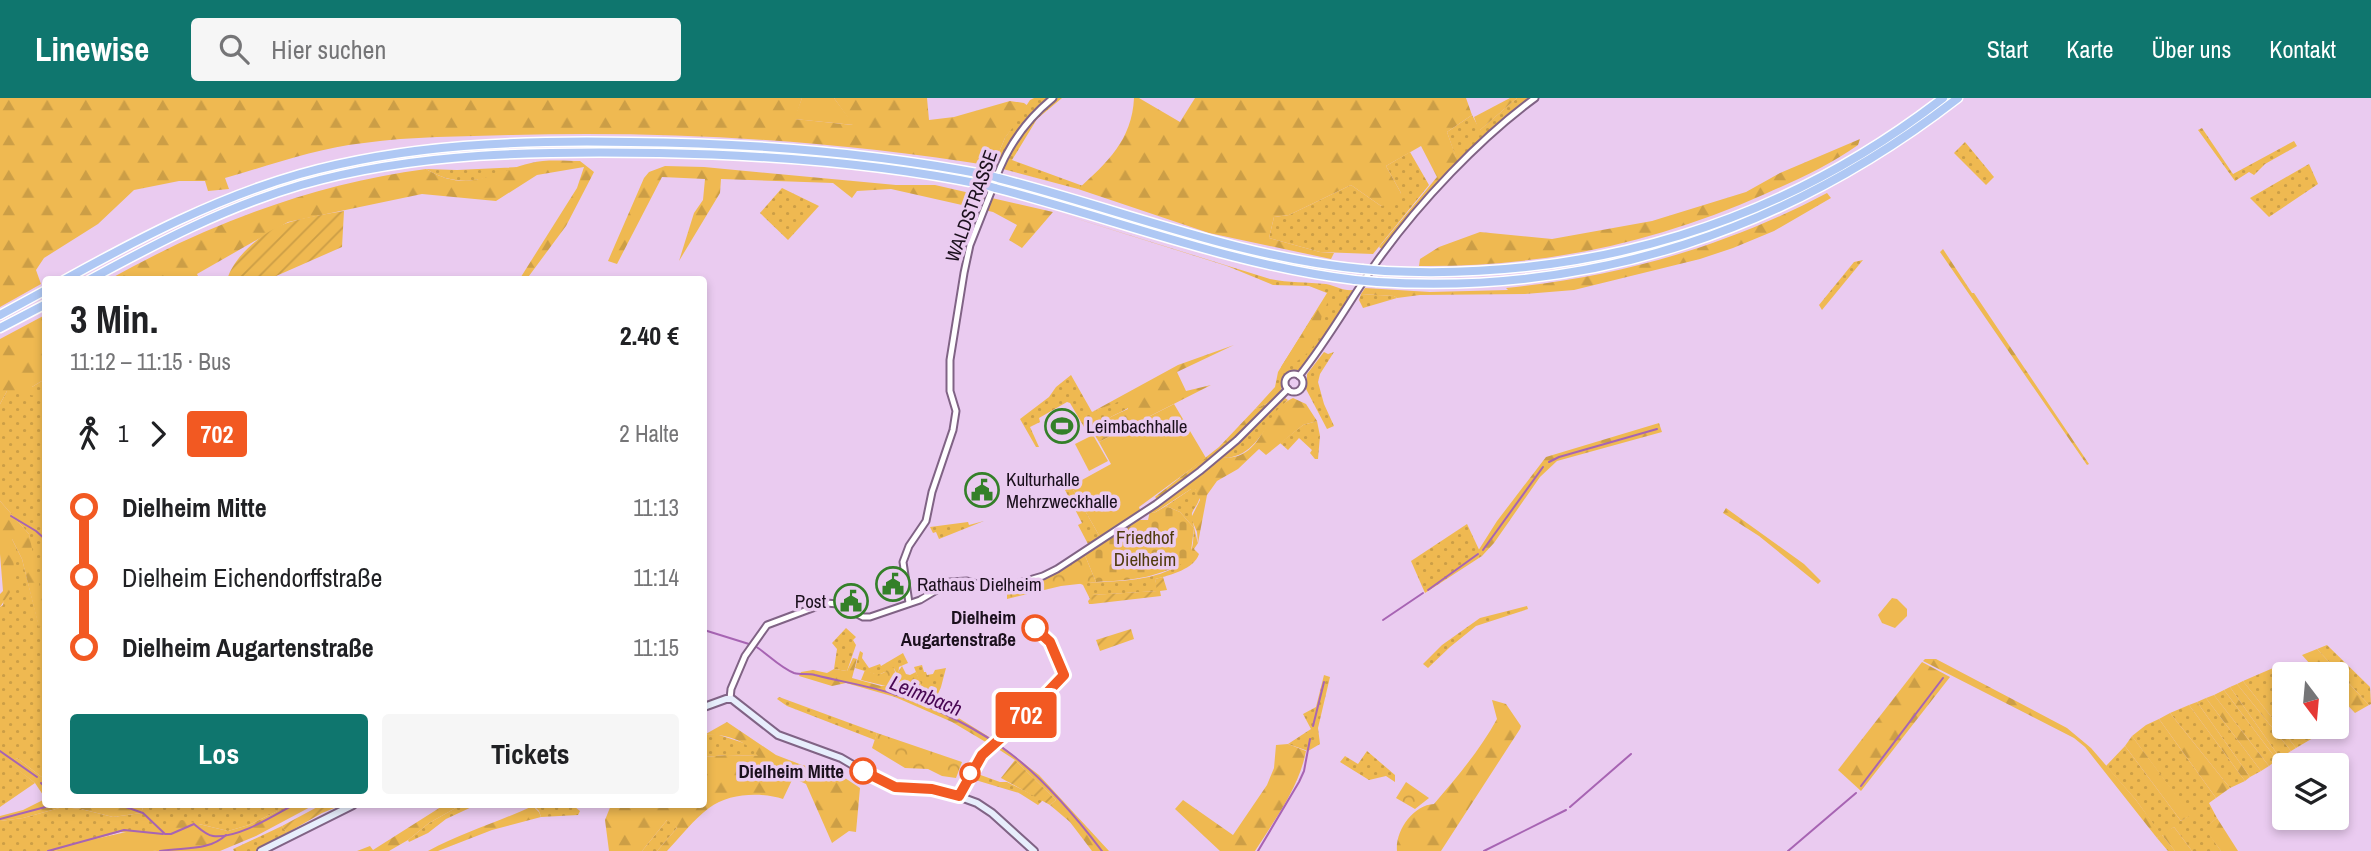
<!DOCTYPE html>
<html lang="de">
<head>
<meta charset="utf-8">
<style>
  :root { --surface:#fff; --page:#f6f6f6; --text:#202124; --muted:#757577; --accent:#0f766e }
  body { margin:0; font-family:"Archivo Narrow",sans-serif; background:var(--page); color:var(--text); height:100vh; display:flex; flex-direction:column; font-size:26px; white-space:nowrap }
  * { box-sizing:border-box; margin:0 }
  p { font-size:23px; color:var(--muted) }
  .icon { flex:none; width:38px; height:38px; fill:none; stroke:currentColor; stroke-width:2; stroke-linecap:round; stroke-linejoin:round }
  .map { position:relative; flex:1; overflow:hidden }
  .side { position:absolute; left:42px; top:178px; width:665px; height:532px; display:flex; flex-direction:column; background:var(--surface); border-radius:7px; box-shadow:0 4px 10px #0003 }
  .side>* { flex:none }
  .badge { padding:0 14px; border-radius:5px; font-size:24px; line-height:46px }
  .needle { width:46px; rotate:164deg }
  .controls { position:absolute; left:2272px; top:564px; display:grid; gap:14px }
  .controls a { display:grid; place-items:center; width:77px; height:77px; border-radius:7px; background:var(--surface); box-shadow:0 4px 10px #0003; font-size:35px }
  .map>.badge { position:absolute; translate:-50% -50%; box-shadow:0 0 0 4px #fff }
  .legs { display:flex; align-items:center; gap:10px; height:77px; padding:0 28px; font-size:23px }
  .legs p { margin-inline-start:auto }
  .overview { display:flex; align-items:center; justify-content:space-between; height:119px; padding:0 28px }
  h1 { font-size:38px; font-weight:700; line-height:52px }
  .cta { display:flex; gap:14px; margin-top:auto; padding:14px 28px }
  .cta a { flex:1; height:80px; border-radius:7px; background:var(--accent); color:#fff; font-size:28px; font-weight:700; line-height:80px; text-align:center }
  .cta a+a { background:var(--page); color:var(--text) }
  ul { padding:0 28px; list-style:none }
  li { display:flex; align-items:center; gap:24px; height:70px; font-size:26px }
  li i { display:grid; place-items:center; width:10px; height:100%; margin:0 9px; background:currentColor }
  li i::after { content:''; width:18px; height:18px; margin:-9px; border:5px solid; border-radius:50%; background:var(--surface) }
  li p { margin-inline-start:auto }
  li:first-child i { background:linear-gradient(#0000 50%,currentColor 0) }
  li:last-child i { background:linear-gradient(currentColor 50%,#0000 0) }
  header { display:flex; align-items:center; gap:42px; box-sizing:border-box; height:98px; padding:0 35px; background:var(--accent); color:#fff }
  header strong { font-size:33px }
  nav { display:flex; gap:38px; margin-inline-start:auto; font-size:24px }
  .search { width:490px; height:63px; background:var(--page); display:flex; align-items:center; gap:18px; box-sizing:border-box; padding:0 24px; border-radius:7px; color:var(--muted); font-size:26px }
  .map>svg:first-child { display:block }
  .grass { fill:url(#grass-dots) }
  .forest { fill:url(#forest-firs) }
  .cemetery { fill:url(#cemetery-stones) }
  .park { fill:url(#park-crowns) }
  .garden { fill:url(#garden-furrows) }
  .pitch { fill:#efb951 }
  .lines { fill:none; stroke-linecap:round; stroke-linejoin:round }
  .stream { stroke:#a764b3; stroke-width:2 }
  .tertiary-casing { stroke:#806385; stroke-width:9 }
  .secondary-casing { stroke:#806385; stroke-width:10 }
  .motorway-casing { stroke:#fff; stroke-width:11 }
  .tertiary { stroke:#fff; stroke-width:5 }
  .secondary { stroke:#e7eefc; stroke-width:6 }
  .motorway { stroke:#afc8f4; stroke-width:8 }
  .motorway-bridge-casing { stroke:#fff; stroke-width:11; stroke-linecap:butt }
  .motorway-bridge { stroke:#afc8f4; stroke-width:8 }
  .line-1-casing { stroke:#fff; stroke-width:16 }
  .line-1 { stroke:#f25922; stroke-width:10 }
  .stop-1-dot { fill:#fff; stroke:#f25922; stroke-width:3.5 }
  .labels { text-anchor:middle; stroke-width:7; stroke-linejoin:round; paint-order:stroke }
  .street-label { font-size:19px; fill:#1b101d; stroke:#eacbf0 }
  .poi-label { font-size:19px; fill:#1b101d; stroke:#eacbf0; text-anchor:start }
  .park-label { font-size:19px; fill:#503a0d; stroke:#eacbf0 }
  .stop-label { font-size:19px; font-weight:bold; fill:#1b101d; stroke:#eacbf0; text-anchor:end }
  .water-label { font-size:21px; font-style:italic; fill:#480653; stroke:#eacbf0 }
</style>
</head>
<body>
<header>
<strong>Linewise</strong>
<div class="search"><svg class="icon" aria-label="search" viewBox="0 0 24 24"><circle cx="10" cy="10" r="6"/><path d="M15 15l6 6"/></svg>Hier suchen</div>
<nav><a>Start</a><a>Karte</a><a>Über uns</a><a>Kontakt</a></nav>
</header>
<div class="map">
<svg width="2371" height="753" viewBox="0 0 2371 753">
  <defs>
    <pattern id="grass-dots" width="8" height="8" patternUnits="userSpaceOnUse" patternTransform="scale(1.75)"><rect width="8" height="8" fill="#efb951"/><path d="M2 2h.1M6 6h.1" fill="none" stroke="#cc9e46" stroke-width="1.8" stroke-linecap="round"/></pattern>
    <pattern id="forest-firs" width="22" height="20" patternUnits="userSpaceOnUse" patternTransform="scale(1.75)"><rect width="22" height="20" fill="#efb951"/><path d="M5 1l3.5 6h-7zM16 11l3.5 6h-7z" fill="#cc9e46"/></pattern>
    <pattern id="cemetery-stones" width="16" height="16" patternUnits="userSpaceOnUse" patternTransform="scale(1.75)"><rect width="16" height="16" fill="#efb951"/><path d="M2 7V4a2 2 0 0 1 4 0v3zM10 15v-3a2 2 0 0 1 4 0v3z" fill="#cc9e46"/></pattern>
    <pattern id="park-crowns" width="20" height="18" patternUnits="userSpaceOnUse" patternTransform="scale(1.75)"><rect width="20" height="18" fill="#efb951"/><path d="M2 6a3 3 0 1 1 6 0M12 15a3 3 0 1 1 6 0" fill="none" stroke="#cc9e46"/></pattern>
    <pattern id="garden-furrows" width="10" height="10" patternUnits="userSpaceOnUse" patternTransform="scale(1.75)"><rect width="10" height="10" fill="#efb951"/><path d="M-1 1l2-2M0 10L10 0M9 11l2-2" fill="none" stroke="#cc9e46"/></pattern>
  </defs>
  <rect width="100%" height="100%" fill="#eacbf0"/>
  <g class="grass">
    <path d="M1034,0h15c-24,20 -40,40 -52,69l-4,-1 12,-28 25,-38z"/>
    <path d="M1058,0h4l-25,21 -25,41 71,26 -5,3 -75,-20c10,-29 29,-54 55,-71z"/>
    <polygon points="1517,0 1531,0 1464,59 1456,60 1447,34 1472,17 1480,32"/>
    <polygon points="2202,30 2233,76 2294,43 2297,48 2265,66 2254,77 2249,74 2235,83 2198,32"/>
    <polygon points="1965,44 1994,79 1986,87 1954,55"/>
    <polygon points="1410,54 1429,87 1373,156 1320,154 1269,140 1274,119 1289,117 1351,87 1381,108 1401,95 1386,68"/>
    <polygon points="2309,66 2318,86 2269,119 2250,100"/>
    <path d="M519,69c-35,13 -59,22 -93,2l31,1z"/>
    <polygon points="782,90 819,108 788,142 760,115"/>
    <path d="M1052,113l218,68c19,4 37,3 56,5 10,2 17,7 27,6l-5,14 -46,65 -17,5 -4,16 -7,10 -19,9 20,-22 3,-15 49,-79 -18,-7 -36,-1 -46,-19z"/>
    <polygon points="1863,162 1822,212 1819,207 1854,164"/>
    <polygon points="1361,196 1394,198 1397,200 1363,210 1359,202"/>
    <polygon points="1324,254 1328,256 1334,254 1320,276 1318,284 1324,306 1334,328 1327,331 1306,291 1307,276"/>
    <path d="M1071,277l21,37 34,-14h2l2,9c-15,9 -28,11 -36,27l-7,-2 -17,-29 -3,-1 -28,16 1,4 -10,5 9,20h-3l-16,-28 29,-22 7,-10z"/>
    <polygon points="45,281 45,679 43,680 17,660 10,665 35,685 0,709 0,509 3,507 11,439 22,461 39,528 29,436 0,403 0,306 7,293 32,289"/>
    <path d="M1285,300l3,2c-23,21 -30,58 -66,58z"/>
    <polygon points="1317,323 1320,338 1318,361 1315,361 1310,355 1312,352 1299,340 1288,352 1280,345 1303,327"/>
    <polygon points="1071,388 1100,439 1088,446 1078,427 1082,425 1065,392"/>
    <path d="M1191,391h4l5,6c-1,9 -5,11 -8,18 -1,4 5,26 6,30l-4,6 5,5c-5,15 -28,21 -44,25l3,12 -66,4v9h-3l-1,-3 2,-2 -7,-14 -4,-2c30,-2 97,1 112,-33 3,-5 2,-15 3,-22l-14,-16 -14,-6z"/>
    <polygon points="984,423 939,441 936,434 933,435 930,429 968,424 969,427"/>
    <polygon points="1467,426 1482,458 1425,495 1411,463"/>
    <polygon points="1527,508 1528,511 1476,528 1450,549 1428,570 1423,566 1442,547 1480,520"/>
    <polygon points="846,530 856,539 853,542 856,547 847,573 834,571 837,551 832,545"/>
    <polygon points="2327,547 2370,589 2371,606 2369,607 2317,551"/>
    <polygon points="860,553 863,555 862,560 869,570 880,566 881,568 903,555 908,565 899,569 898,579 894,570 878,577 855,570"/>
    <polygon points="2287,564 2296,576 2284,576 2284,587 2276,590 2284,600 2284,628 2305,628 2313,640 2296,650 2243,583"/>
    <polygon points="922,567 924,574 926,574 927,577 933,576 935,572 946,570 941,589 933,607 916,601 921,587 914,569"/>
    <polygon points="1324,577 1330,579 1318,630 1320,646 1308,653 1288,646 1311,631 1303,616 1316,609"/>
    <polygon points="2237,586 2291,653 2280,660 2230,589"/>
    <polygon points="2224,592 2277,662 2269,668 2214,597"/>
    <polygon points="779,599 877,635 875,642 787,608 777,601"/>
    <polygon points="2206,600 2261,673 2250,679 2197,604"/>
    <polygon points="2189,607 2245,683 2230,690 2170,615"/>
    <polygon points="2159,621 2216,700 2209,705 2217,720 2205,730 2221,753 2192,753 2174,729 2162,737 2175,753 2168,753 2157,740 2161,737 2136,702 2106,668 2125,648 2181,723 2190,717 2132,638 2146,627"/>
    <polygon points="716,636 750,647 759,658 727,657 704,659 704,637"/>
    <polygon points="1367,653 1395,677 1395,684 1386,678 1369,682 1340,664 1345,658 1358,666"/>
    <polygon points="975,675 1000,684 1007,684 1043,702 1038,707 1019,695 972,681"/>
    <polygon points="144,707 290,707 249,727 228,733 199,726 147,731 170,737 120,734 55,753 0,753 0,723 23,720 63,709 81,711 113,719 141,715"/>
    <polygon points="461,707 476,707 446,721 428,735 409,744 408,742 429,725"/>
    <polygon points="533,707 576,707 575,709 580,713 578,717 541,719 539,713"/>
    <polygon points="667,722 670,722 677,730 657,753 642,753"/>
    <polygon points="282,728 287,735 256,753 234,753 233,751"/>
  </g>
  <g class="forest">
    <path d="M0,0h802l-7,21 58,6 -19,-27h93l2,22 25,-3 56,-16 14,2 4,3 -23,32 -12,28c-163,-26 -316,-35 -481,-31 -49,2 -99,1 -148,8 -47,5 -93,22 -139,35l4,11 -21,2 -3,-10h-26l-45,9 -36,34 -54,34 -8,12 5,14 -41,23z"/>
    <path d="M1134,0h5l41,24 15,-24h271l6,17 -25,17 9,25 6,-4 2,4 -81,93 -4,-3 58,-70 -16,-31 -35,20 15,27 -5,10 -15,3 -30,-21 -62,30 -15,2 -5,21 51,14 14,1 -3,6 -122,-26 -131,-44c29,-26 54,-49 56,-91z"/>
    <polygon points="1510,0 1517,0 1479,33 1474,19"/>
    <path d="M1860,41l-2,6c-28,20 -61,35 -93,49 -112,50 -224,73 -346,72l1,-7 19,-12 41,-15 72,7 100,-18 94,-29 34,-19z"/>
    <path d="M580,63l14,11 -28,54 -40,54h-7l58,-92 7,-21 -47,8 -41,26 -74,-7 -134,28 -91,52 3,6h-92c100,-56 205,-96 318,-111 42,25 64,4 105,-6 15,-4 34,-2 49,-2z"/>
    <polygon points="665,68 704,69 896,87 935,87 1053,114 1022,150 1009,142 1017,127 993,114 891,91 857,93 852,100 833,85 721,81 720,95 679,163 694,115 703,102 705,81 662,79 617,166 608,163 644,80 649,74"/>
    <path d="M1827,95l4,5 -57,33 -41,17 -33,11 -126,31 -49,4 -105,1 -23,3 -3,-2 -33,-2 4,-6 65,4 78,-2 -2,-2c113,-11 221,-42 321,-95z"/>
    <polygon points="1943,151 1972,195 1974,195 2089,366 2087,367 1940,154"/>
    <path d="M1328,195c1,14 -5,15 -7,27 0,6 2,4 0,11 -5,17 -23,34 -40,36z"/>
    <polygon points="45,217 45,281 32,289 39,294 36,298 7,293 0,306 0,241"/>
    <path d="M1234,247l-57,27 9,19 25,-6 -112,57 -5,-8c8,-15 19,-18 34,-25v-11l-36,14 86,-47z"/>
    <path d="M1293,300l13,6 11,17 -14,4 -37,30 -7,-6 -21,20 -21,12 -10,14 -9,48 -1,-11 -6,-14 9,-18 -5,-11h-4l-37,24 -4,-2 72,-53c44,1 38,-45 71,-60z"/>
    <path d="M1274,302c-36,37 -74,69 -116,100l-3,-3 64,-50 36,-38z"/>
    <polygon points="1659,325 1662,334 1557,363 1540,379 1494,445 1482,458 1478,453 1497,423 1546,359"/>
    <polygon points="0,403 29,436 44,510 39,530 22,461 12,441 15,487 0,509 0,496 3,493 0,456"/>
    <polygon points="1726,410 1804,466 1821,483 1818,486 1759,438 1723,415"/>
    <polygon points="2317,551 2369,607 2355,615 2336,595 2336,576 2319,576 2302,557"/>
    <polygon points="853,560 857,561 852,580 881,588 899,587 898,574 902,568 906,576 910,577 916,574 921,585 916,601 957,619 994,642 989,646 952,624 895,599 846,585 832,588 799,578 801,574 813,572 827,575 834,571 847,573"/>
    <polygon points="1925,561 1936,561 2067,630 2091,650 2136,702 2161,736 2174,729 2192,753 2175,753 2162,737 2157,740 2085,649 2074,640 1923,563"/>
    <polygon points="1922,564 1950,579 1861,693 1838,672"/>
    <polygon points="2243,583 2296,650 2291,653 2237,586"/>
    <polygon points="2230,589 2280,660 2277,662 2224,592"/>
    <polygon points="2214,597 2269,668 2261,673 2206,600"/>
    <path d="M1492,602l14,4 15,22 -1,3 -79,122h-44c-2,-20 16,-46 37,-47 23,-27 46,-54 63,-85z"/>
    <polygon points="2197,604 2250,679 2245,683 2189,607"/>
    <polygon points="2170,615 2230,690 2216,700 2159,621"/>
    <path d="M727,624l49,33 26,10 34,7 24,16 -4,44 -7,-1 -17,12 -26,-59 -13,-6 -10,21c-22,-7 -54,-6 -74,9 -15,11 -29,29 -42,43h-10l20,-23 -10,-8 -25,31h-33l-4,-31 6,-15h93v-48l23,-2 31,1c-12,-16 -34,-23 -54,-21z"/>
    <polygon points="2132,638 2191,717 2181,723 2125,648"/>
    <polygon points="999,646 1039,677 1109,753 1092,753 1070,724 1050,707 1056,702 1015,662 995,649"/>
    <path d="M1288,646l18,7c-7,37 -31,68 -51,100h-35l-45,-42 8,-9 50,35 34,-50 7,-17 2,-23z"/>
    <polygon points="17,660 43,680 45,685 45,700 35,685 9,665"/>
    <polygon points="45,701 46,707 144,707 141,715 113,719 81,711 63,709 23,720 0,723 0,718 23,712"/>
    <polygon points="290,707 314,707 256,738 220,753 153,753 157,752 170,738 144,731 182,722 228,733 249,727"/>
    <polygon points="444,707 461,707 429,725 408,742 389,753 357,753 370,748 373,752"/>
    <path d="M533,708l6,6 2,5 -49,13 -54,21h-10c34,-18 70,-29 105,-45z"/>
    <polygon points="2217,720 2238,753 2221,753 2204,730"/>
  </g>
  <path class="cemetery" d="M1166,408l14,6 14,16 -3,23 3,6c-36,21 -58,23 -98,25l-12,-29 54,-33h10l2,-9 4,2z"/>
  <g class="park">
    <polygon points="1084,455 1096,484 1061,488 1007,501 1007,492 1043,480"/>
    <path d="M890,568l4,2 5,18 -5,2 -33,-8 4,-10c12,5 18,7 25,-4z"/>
    <polygon points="877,635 962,664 956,680 942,678 928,671 905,670 872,650"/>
    <polygon points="1406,684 1429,700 1415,711 1396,700"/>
  </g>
  <g class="garden">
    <path d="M344,113l-2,36 -75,33h-40c7,-25 39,-51 63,-58 17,-5 36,-8 54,-11z"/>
    <polygon points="1163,479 1167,492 1160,493 1161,498 1092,506 1091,497 1157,493 1155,481"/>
    <polygon points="1131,531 1134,541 1100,553 1096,542"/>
    <polygon points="1015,662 1056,702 1050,707 1001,680"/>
    <polygon points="321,707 342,707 322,715 287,735 282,728"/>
  </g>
  <g class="pitch">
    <polygon points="802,0 834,0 854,27 794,21"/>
    <polygon points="1174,306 1206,360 1139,409 1141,415 1103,441 1100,439 1071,388 1111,366 1099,344"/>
    <polygon points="1093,337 1108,363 1089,373 1075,346"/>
    <polygon points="1892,500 1897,501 1907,511 1907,518 1895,530 1882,525 1878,517"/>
    <polygon points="131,733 170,737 173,750 153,753 55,753 81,744"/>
  </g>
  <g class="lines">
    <g class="stream">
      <polyline points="1549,364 1559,359 1657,331"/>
      <polyline points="11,418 36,433 46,442"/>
      <polyline points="1483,452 1543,369"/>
      <polyline points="1428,492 1478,456"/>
      <polyline points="1383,522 1423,495"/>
      <polyline points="704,532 749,546"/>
      <path d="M755,548c13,8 24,21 39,27 7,2 14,0 21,2 27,7 55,11 82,20 38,12 83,35 114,59 34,26 65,63 91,97"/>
      <polyline points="1313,628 1324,584"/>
      <polyline points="0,653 37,679"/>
      <polyline points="41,685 46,690"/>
      <polyline points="1861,688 1943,580"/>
      <path d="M120,707l23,8 22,21h6l23,-10c6,5 12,11 19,12 24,3 60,-20 80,-31"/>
      <polyline points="1570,709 1631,656"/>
      <polyline points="0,721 53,707"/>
      <polyline points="48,753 124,732 163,736"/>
      <path d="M160,753c26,-4 49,0 66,-16"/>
      <polyline points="1258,753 1299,684 1304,673 1310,641"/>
      <polyline points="1484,753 1566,712"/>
      <polyline points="1788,753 1856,695"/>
    </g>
    <g class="tertiary-casing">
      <g id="tertiary">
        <path d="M996,80c12,-33 30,-58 57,-80"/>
        <circle cx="1294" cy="285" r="9"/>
        <path d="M1299,278c30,-37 52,-78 79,-116 41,-57 101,-121 157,-162"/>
        <polyline points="909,505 903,464 909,448 926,423 932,394 953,332 956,313 950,293 950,262 964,175 970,147 993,89"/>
        <polyline points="730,601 731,591 745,558 767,527 826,505 838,506 863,519 870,519 920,502 950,484 967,483 991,490 1002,490 1043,478 1057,471 1156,406 1200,373 1237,342 1288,291"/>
      </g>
    </g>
    <g class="secondary-casing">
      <g id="secondary">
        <polyline points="704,609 726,601 732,601 778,637 841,660 887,687 947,694 977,705 992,715 1034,753"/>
        <polyline points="261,753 353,707"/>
      </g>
    </g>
    <g class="motorway-casing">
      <g id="motorway">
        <path d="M998,80c122,31 239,79 364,91"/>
        <path d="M995,90c121,31 236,77 360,92"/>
        <path d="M1385,173c205,10 395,-47 558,-173"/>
        <path d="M64,182c76,-42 152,-82 236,-106 107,-30 219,-34 330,-32 121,1 240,10 358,33"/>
        <path d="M89,182c68,-37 137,-73 212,-95 116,-33 238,-34 358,-32 109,2 219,10 326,32"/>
        <path d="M1377,184c216,14 412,-53 581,-184"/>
        <polyline points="0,217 46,192"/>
        <polyline points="0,230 46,206"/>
      </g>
    </g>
    <use href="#tertiary" class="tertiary"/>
    <use href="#secondary" class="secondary"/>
    <use href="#motorway" class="motorway"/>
    <g class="motorway-bridge-casing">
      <g id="motorway-bridge">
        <polyline points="988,77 998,80"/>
        <polyline points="985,87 995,90"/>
        <polyline points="1362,171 1385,173"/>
        <polyline points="1355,182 1377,184"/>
      </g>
    </g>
    <use href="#motorway-bridge" class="motorway-bridge"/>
  </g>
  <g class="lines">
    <g class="line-1-casing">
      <polyline id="line-1" points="863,673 895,689 932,691 959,698 982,657 1020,623 1064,577 1050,544 1035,530"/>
    </g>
    <use href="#line-1" class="line-1"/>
  </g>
  <defs>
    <g id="stadium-ring" transform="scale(1.75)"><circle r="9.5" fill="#eacbf0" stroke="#348029" stroke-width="1.5"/><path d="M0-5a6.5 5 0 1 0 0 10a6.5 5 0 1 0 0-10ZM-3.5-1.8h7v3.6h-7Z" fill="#348029"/></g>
    <g id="civic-ring" transform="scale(1.75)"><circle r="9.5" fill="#eacbf0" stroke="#348029" stroke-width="1.5"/><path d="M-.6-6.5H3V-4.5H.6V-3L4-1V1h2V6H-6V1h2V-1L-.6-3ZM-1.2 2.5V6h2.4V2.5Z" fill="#348029"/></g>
  </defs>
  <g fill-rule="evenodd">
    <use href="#stadium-ring" x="1062" y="328"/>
    <use href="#civic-ring" x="982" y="392"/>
    <use href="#civic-ring" x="893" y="486"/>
    <use href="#civic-ring" x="851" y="503"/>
  </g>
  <g class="stop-1-dot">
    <circle cx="1035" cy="530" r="12"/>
    <circle cx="863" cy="673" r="12"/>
    <circle cx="970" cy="675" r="9"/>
  </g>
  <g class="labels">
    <g class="street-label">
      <text transform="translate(971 108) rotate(-70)" y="7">WALDSTRASSE</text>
    </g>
    <g class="poi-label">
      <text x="1086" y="335">Leimbachhalle</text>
      <text x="1006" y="388">Kulturhalle<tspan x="1006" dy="22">Mehrzweckhalle</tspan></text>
      <text x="917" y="493">Rathaus Dielheim</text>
      <text x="826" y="510" text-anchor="end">Post</text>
    </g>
    <g class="park-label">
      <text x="1145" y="446">Friedhof<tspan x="1145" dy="22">Dielheim</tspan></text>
    </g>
    <g class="stop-label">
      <text x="1016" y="526">Dielheim<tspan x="1016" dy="22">Augartenstraße</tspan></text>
      <text x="844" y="680">Dielheim Mitte</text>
    </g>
    <g class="water-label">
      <text transform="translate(926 598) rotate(22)" y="7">Leimbach</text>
    </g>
  </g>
</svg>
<div class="controls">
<a><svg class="needle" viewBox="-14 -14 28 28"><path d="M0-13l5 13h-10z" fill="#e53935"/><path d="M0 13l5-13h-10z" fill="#757577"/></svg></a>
<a><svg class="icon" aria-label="layers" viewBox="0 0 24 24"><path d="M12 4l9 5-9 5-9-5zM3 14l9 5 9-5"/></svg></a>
</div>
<b class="badge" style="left:1026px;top:617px;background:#f25922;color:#fff">702</b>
<section class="side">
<div class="overview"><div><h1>3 Min.</h1><p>11:12 – 11:15 · Bus</p></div><b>2.40 €</b></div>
<div class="legs"><svg class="icon" aria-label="walk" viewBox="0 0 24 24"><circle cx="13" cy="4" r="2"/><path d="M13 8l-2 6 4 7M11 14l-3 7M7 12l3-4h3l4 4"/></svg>1<svg class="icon" aria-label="forward" viewBox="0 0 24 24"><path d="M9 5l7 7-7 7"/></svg><b class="badge" style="background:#f25922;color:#fff">702</b><p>2 Halte</p></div>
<ul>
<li><i style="color:#f25922"></i><b>Dielheim Mitte</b><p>11:13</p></li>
<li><i style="color:#f25922"></i><span>Dielheim Eichendorffstraße</span><p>11:14</p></li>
<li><i style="color:#f25922"></i><b>Dielheim Augartenstraße</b><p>11:15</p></li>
</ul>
<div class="cta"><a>Los</a><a>Tickets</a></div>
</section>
</div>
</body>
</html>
